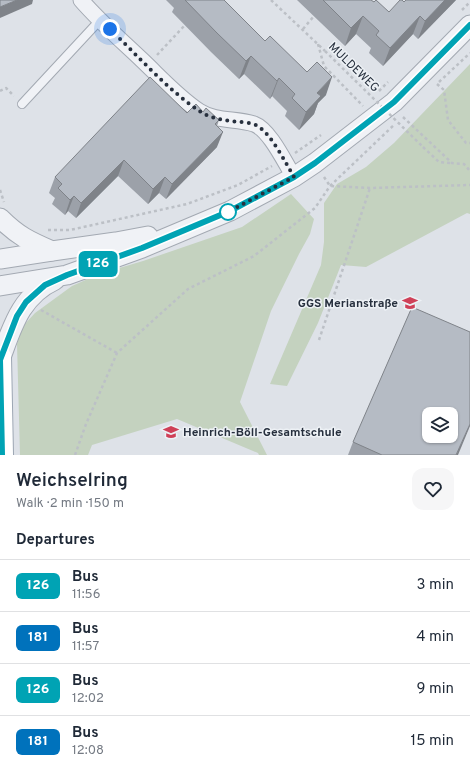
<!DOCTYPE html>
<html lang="en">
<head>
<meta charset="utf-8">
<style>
  :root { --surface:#fff; --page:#f6f6f7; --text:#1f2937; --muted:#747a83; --line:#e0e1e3 }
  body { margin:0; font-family:Overpass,sans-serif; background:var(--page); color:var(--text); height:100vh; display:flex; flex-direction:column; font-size:15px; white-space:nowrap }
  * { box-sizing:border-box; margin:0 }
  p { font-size:13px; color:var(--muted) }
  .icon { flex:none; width:22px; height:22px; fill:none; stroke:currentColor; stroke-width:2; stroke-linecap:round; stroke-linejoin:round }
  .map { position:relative; height:455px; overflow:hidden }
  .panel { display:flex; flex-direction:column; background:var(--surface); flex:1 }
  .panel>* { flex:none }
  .badge { padding:0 8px; border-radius:6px; font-size:14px; line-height:26px }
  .controls { position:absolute; left:422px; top:407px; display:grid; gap:8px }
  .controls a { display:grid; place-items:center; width:36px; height:36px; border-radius:8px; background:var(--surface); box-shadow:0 1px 3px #0004; font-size:20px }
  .you { position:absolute; width:20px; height:20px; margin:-10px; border:3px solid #fff; border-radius:50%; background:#1a73e8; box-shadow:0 0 0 6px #1a73e833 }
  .map>.badge { position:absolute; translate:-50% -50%; box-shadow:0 0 0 2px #fff }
  h2 { padding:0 16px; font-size:15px; line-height:36px }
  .round { display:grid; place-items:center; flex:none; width:42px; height:42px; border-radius:12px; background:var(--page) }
  .overview { display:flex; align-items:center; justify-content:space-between; height:68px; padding:0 16px }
  h1 { font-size:19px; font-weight:600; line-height:30px }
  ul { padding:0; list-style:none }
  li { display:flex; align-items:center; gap:12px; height:52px; padding:0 16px; border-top:1px solid var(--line) }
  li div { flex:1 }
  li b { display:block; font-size:15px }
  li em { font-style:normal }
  li .badge { min-width:44px; font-weight:700; text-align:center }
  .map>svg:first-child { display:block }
  .green { fill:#c4d2bf }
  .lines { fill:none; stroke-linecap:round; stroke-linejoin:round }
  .service-casing { stroke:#a3a9b2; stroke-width:10 }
  .minor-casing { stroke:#a3a9b2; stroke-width:17 }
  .tertiary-casing { stroke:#a3a9b2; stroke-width:21 }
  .primary-casing { stroke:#9da6b3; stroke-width:24 }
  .path { stroke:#bcc0c6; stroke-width:2.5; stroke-dasharray:3 3; stroke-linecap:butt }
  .service { stroke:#f0f2f6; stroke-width:8 }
  .minor { stroke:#f0f2f6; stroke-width:15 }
  .tertiary { stroke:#f0f2f6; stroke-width:19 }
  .primary { stroke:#fff; stroke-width:22 }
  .path-bridge { stroke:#bcc0c6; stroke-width:2.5; stroke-dasharray:3 3; stroke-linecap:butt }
  .wall { fill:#9ca1a9 }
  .shaded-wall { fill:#7f8389 }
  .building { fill:#b5bbc4; stroke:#7f8389; fill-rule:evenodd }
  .line-casing { stroke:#fff; stroke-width:9 }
  .line { stroke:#00a3b4; stroke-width:6 }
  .walk { stroke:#27303e; stroke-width:4; stroke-dasharray:0 7.2 }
  .stop-dot { fill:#fff; stroke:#00a3b4; stroke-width:2 }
  .labels { text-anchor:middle; stroke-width:3; stroke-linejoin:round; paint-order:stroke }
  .street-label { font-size:12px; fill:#27303e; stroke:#edf1f5 }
  .poi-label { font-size:12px; font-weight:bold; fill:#27303e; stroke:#edf1f5; text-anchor:end }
</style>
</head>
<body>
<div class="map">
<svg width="470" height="455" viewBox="0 0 470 455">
  <rect width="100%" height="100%" fill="#dee2e8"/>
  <g class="green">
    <polygon points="470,64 470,214 467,213 366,267 341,265 318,323 287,386 270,384 321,265 324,242 324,203 337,184 366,167 394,143"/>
    <polygon points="291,194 314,219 310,234 299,254 271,311 240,402 267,455 259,455 258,453 177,419 92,445 88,455 20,455 17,344 23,326 35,313 72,286 99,274 143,261 242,227"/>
  </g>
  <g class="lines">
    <g class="service-casing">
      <polyline id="service" points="22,104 100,20"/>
    </g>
    <g class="minor-casing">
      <path id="minor" d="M81,0c19,22 40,40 61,60 18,17 36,37 57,51 17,11 36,7 55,13 16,6 31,39 40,53"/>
    </g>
    <g class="tertiary-casing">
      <g id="tertiary">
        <path d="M0,218c18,18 29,23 52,33"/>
        <polyline points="0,259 52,251 116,242 148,236"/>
        <polyline points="0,286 67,275 142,248 230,211 294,177 315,163 394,102 470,25"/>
        <path d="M0,360c12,-32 20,-64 55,-80"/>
      </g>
    </g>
    <g class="primary-casing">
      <polyline id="primary" points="0,357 2,455"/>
    </g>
    <g class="path">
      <polyline points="271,0 325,51"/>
      <polyline points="462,10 470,2"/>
      <polyline points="303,29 314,16"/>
      <polyline points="318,44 324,66 363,106"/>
      <polyline points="157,55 186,24"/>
      <polyline points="439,82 470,53"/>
      <polyline points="437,84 444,90 448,120 466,143 470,143"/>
      <polyline points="0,91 6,88 14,96"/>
      <polyline points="379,91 388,82"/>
      <polyline points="403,117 452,163 464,164 470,171"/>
      <polyline points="423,147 439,162 451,163"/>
      <polyline points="295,153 321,135"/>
      <polyline points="324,177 330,186 370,188 470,185"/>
      <polyline points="0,190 4,202"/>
      <polyline points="48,230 70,230 187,204 238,185 272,166"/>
      <polyline points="41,310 117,353"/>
      <polyline points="319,340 370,188"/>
      <polyline points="75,455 86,424 117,353 188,289 254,256 315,208 330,186 395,124"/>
    </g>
    <use href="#service" class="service"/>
    <use href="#minor" class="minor"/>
    <use href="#tertiary" class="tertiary"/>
    <use href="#primary" class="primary"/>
    <polyline class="path-bridge" points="325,51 423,147"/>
  </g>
  <g class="wall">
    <polygon points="166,0 224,0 265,41 326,95 318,103 314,114 299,130 285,116 287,111 272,96 270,99 244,74 239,79 211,52 172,12 174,8"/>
    <polygon points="297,0 371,0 389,12 404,2 406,0 456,0 418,39 413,34 383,66 369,53 371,48 356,34 345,46"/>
    <polygon points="187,113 219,120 217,126 217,147 166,199 159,193 148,204 118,176 76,218 68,211 65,215 52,204 55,198 49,193 55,177"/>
    <polygon points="353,442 458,455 348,455"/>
  </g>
  <g class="shaded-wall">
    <polygon points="17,0 33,0 32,4 0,18 0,7"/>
    <polygon points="445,0 456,0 418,39 425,21"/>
    <polygon points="363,16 356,34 345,46 351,28"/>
    <polygon points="420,16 413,34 383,66 390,48"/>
    <polygon points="251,56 244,74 239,79 246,61"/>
    <polygon points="332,77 326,95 318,103 314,114 299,130 306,112 317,93"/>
    <polygon points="279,78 272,96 270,99 277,81"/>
    <polygon points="223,132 217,147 166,199 172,184"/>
    <polygon points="124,160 118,176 76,218 81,203"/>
    <polygon points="165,177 159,193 148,204 153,189"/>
    <polygon points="74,196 68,211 65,215 70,200"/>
    <polygon points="470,424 470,426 458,455 456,455"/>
  </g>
  <g class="building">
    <polygon points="0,0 17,0 0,7"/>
    <polygon points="185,0 224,0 265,41 270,36 307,72 317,62 332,77 317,93 321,96 306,112 292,98 295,94 279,78 277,81 251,56 246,61 217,33"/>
    <polygon points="323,0 371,0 374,2 376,0 389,12 400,0 402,0 404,2 406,0 445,0 425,21 420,16 390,48 376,35 379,31 363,16 351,28"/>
    <polygon points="150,77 187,113 196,104 203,112 206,108 219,120 215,124 223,132 172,184 165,177 153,189 124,160 81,203 74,196 70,200 58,188 62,184 55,177"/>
    <path d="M412,307l58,25v92l-14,31h-74l-29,-13zM429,414h22v22h-22z"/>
  </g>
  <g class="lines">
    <g class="line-casing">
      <polyline id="line" points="2,455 0,360 17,316 26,302 45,285 67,275 142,248 230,211 294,177 315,163 394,102 470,25"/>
    </g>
    <use href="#line" class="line"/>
    <path class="walk" d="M110,29c27,26 57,60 88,81 12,9 26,10 40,12 6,0 13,1 18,3 15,8 29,37 38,52l-66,35"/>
  </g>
  <defs>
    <g id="school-bare" transform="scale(1.2)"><path d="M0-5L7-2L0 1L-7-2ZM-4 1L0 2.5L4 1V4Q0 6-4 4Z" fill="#cf4058" stroke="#edf1f5" stroke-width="2.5" paint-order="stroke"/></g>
  </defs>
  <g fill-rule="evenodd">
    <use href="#school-bare" x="410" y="303"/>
    <use href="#school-bare" x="171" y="432"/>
  </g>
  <circle class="stop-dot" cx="228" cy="212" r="8"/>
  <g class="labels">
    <g class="street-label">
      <text transform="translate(354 67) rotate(44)" y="4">MULDEWEG</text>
    </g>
    <g class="poi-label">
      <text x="398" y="307">GGS Merianstraße</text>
      <text x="183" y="436" text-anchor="start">Heinrich-Böll-Gesamtschule</text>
    </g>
  </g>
</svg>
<div class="controls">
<a><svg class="icon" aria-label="layers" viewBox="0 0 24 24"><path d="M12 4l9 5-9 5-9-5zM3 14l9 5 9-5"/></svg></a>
</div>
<div class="you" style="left:110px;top:29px"></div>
<b class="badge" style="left:98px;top:264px;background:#00a3b4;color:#fff">126</b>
</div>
<section class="panel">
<div class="overview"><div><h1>Weichselring</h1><p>Walk · 2 min · 150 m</p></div><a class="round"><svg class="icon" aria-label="heart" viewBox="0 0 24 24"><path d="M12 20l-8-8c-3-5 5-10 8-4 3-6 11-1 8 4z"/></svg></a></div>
<h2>Departures</h2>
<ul>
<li><span class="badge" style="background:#00a3b4;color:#fff">126</span><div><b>Bus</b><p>11:56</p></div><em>3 min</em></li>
<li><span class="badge" style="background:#0072bc;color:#fff">181</span><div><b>Bus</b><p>11:57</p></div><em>4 min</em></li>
<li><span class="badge" style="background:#00a3b4;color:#fff">126</span><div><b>Bus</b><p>12:02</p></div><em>9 min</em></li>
<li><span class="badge" style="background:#0072bc;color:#fff">181</span><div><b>Bus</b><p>12:08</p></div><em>15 min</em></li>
</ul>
</section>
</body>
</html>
